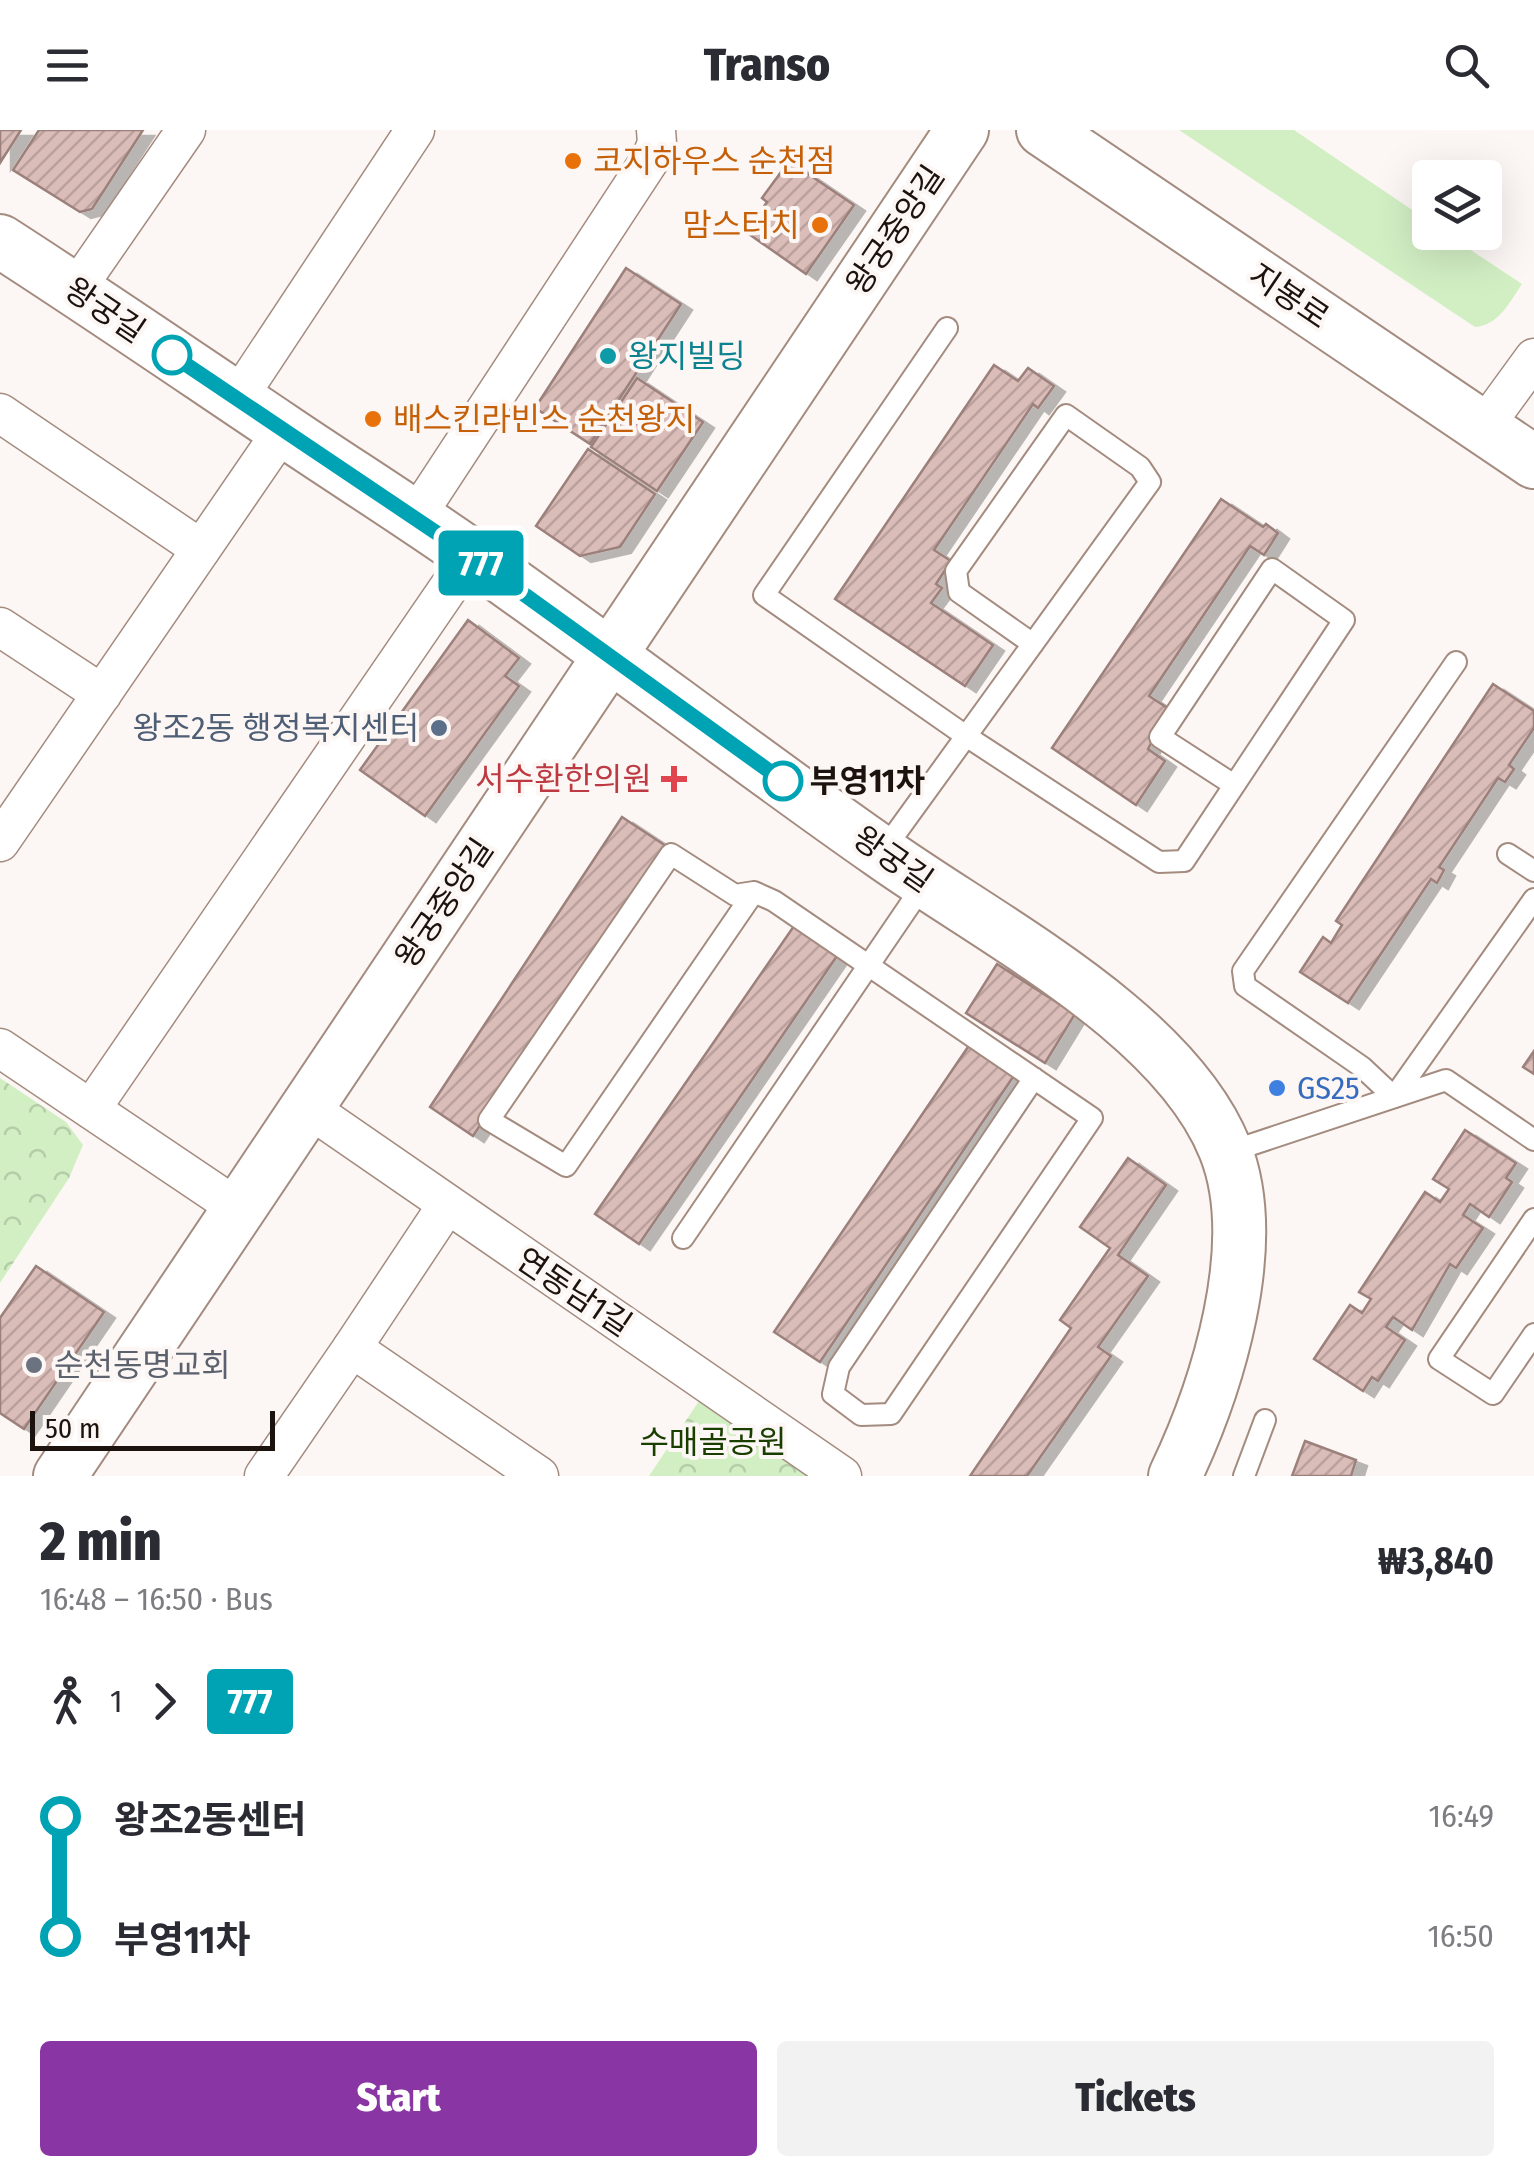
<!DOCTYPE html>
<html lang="en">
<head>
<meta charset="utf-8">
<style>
  :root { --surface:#fff; --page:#f2f2f3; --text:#2b2b33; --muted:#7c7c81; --accent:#8935a3 }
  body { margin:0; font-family:"Fira Sans Condensed","Noto Sans KR",sans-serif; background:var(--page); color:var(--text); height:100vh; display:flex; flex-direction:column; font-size:38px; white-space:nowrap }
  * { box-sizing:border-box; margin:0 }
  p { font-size:32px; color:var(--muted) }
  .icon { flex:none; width:55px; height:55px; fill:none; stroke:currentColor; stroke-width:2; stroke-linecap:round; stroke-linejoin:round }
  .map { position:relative; height:1346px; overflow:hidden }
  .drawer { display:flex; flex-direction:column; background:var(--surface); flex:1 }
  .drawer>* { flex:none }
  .badge { padding:0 20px; border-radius:8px; font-size:35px; line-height:65px }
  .tools { position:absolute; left:1412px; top:30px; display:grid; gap:20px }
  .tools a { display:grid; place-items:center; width:90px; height:90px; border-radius:10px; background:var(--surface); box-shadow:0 10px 40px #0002; font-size:50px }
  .scale { position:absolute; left:30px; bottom:25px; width:245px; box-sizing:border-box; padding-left:10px; border:5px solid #1c130e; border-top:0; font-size:28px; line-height:35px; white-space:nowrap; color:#1c130e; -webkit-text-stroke:8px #fcf7f4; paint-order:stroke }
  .map>.badge { position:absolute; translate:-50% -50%; box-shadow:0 0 0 5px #fff }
  .legs { display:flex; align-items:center; gap:15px; height:110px; padding:0 40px; font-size:32px }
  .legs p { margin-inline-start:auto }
  .head { display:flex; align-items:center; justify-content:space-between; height:170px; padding:0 40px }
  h1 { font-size:55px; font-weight:800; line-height:75px }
  .primary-button { display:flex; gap:20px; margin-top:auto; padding:20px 40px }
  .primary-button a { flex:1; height:115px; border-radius:10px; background:var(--accent); color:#fff; font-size:40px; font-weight:800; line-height:115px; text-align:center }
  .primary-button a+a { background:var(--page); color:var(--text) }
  ul { padding:0 40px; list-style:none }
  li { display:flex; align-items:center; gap:35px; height:120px; font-size:38px }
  li i { display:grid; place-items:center; width:15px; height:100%; margin:0 12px; background:currentColor }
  li i::after { content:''; width:25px; height:25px; margin:-12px; border:8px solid; border-radius:50%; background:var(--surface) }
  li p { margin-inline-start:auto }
  li:first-child i { background:linear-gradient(#0000 50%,currentColor 0) }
  li:last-child i { background:linear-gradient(currentColor 50%,#0000 0) }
  header { display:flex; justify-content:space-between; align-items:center; height:130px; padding:0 40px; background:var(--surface); font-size:45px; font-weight:800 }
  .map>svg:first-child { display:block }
  .grass { fill:#d2efc4 }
  .park { fill:url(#park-crowns) }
  .building { fill:url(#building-hatch); stroke:#9c807c; stroke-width:2.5; filter:url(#shadow) }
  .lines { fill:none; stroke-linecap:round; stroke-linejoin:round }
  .lane-casing { stroke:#a48b7f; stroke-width:24 }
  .street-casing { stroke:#a48b7f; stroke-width:41 }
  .secondary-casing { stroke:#a48b7f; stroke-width:56 }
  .lane { stroke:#fff; stroke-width:20 }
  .street { stroke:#fff; stroke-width:38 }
  .secondary { stroke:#fff; stroke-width:52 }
  .line-1-casing { stroke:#fff; stroke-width:22 }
  .line-1 { stroke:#00a3b4; stroke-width:15 }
  .food-dot { fill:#e8710a; stroke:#fcf7f4; stroke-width:4 }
  .stop-1-dot { fill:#fff; stroke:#00a3b4; stroke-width:5 }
  .culture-dot { fill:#0f9aa8; stroke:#fcf7f4; stroke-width:4 }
  .service-dot { fill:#5c6f8a; stroke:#fcf7f4; stroke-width:4 }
  .health-dot { fill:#e0444e; stroke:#fcf7f4; stroke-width:4 }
  .shop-dot { fill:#3f7fe0; stroke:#fcf7f4; stroke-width:4 }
  .worship-dot { fill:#6b7280; stroke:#fcf7f4; stroke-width:4 }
  .labels { text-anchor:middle; stroke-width:8; stroke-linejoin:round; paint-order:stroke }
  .food-label { font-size:32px; fill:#c56008; stroke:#fcf7f4; text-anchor:start }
  .street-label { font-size:32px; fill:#1c130e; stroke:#fcf7f4 }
  .culture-label { font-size:32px; fill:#0d838f; stroke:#fcf7f4; text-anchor:start }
  .service-label { font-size:32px; fill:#4e5e75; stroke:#fcf7f4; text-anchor:end }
  .health-label { font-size:32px; fill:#be3a42; stroke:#fcf7f4; text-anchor:end }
  .stop-label { font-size:32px; font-weight:bold; fill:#1c130e; stroke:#fcf7f4; text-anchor:start }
  .shop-label { font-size:32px; fill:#366cbe; stroke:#fcf7f4; text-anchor:start }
  .worship-label { font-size:32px; fill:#5b616d; stroke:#fcf7f4; text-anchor:start }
  .park-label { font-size:32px; fill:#1a3e00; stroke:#fcf7f4 }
</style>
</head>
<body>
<header><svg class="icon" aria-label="menu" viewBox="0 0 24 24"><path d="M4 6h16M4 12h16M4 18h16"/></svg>Transo<svg class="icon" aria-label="search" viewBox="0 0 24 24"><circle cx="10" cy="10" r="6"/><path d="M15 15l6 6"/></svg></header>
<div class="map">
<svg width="1534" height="1346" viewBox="0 0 1534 1346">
  <defs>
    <pattern id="park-crowns" width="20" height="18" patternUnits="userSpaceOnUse" patternTransform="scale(2.5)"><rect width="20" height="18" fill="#d2efc4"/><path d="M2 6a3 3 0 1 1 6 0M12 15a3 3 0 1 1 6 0" fill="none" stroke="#b4cca7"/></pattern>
    <pattern id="building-hatch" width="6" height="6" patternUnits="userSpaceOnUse" patternTransform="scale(2.5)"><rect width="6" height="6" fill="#dabcb8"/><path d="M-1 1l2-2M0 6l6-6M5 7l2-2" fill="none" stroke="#baa19d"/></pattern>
    <filter id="shadow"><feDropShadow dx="11" dy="6" stdDeviation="0" flood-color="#0004"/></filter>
  </defs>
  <rect width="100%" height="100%" fill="#fcf7f4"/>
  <path class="grass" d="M1179,0h115l136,92v10l15,1 77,51c-13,19 -23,41 -47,43z"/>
  <g class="park">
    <polygon points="0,948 66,992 83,1015 69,1048 0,1153"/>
    <polygon points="703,1265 824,1346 649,1346"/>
  </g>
  <g class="building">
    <polygon points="0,0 21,0 0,33"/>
    <polygon points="39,0 143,0 92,79 80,82 13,40"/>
    <polygon points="789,31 854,75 806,144 746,102 767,72 762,68"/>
    <polygon points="626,138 681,174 590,314 535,278"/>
    <polygon points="994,235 1018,251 1028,238 1054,256 1038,278 1033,274 934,420 951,431 936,454 942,458 931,473 993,515 965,556 835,469"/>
    <polygon points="637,248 703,292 657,361 591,317"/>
    <polygon points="588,319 655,364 620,417 580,426 536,396"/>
    <polygon points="1221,369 1263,397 1266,394 1278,403 1264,425 1250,416 1149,566 1169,579 1148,619 1165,631 1136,675 1052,618"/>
    <polygon points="468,490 519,528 505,546 519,556 425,686 360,640"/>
    <polygon points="1493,554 1534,581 1534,598 1509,635 1514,639 1505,652 1498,648 1439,737 1444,740 1437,753 1431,749 1348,873 1300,842 1323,807 1331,813 1342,795 1336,791"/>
    <polygon points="622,687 666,716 473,1006 430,977"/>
    <polygon points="794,796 837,826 639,1114 595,1084"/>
    <polygon points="997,834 1075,884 1045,933 966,883"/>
    <polygon points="970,914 1015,944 820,1232 774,1202"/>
    <polygon points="1534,921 1534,944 1523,937"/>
    <polygon points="1465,1000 1516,1033 1506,1048 1512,1052 1489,1087 1470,1074 1463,1085 1483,1098 1456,1138 1450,1134 1412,1200 1393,1187 1386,1197 1405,1210 1378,1251 1372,1247 1363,1261 1314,1229 1350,1175 1362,1183 1371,1169 1359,1162 1425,1062 1440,1072 1449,1059 1433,1049"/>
    <polygon points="1128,1028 1166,1055 1118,1125 1148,1146 1098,1217 1111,1226 1027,1346 970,1346 1071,1198 1060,1190 1110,1118 1080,1097"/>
    <polygon points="36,1136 104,1182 24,1299 0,1283 0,1188"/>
    <polygon points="1305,1311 1356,1330 1351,1346 1292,1346"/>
  </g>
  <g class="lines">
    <g class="lane-casing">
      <g id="lane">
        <polyline points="947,198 764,465 966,606 1159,732 1184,731 1344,490 1272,439 1160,607 1234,655"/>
        <polyline points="1456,532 1243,841 1245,856 1362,937 1394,967 1534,769"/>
        <path d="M883,721c89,-123 178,-246 267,-369l-10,-15 -74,-52 -110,156 3,21 74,52"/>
        <polyline points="1508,724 1534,741"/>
        <polyline points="754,762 566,1036 489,990 671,724 735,765 754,762 774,771 1092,988 891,1284 861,1285 833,1264 839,1237 1034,948"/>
        <polyline points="1229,1022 1446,950 1534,1010"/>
        <polyline points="1534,1089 1439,1229 1493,1264 1534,1204"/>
        <polyline points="683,1108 924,754"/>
        <polyline points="1244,1346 1265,1290"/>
      </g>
    </g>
    <g class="street-casing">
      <g id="street">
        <polyline points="76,159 186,0"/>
        <polyline points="237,269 415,0"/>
        <polyline points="0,283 201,419"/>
        <polyline points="1483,298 1534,228"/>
        <polyline points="415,388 651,28 657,13 656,0"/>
        <polyline points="0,497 102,564"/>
        <polyline points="0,712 283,300"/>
        <polyline points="0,918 239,1079"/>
        <polyline points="307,977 842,1346"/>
        <polyline points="91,979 471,425"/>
        <polyline points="352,1218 447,1075"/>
        <polyline points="264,1346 352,1218 539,1346"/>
      </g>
    </g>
    <g class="secondary-casing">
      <g id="secondary">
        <polyline points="1043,0 1534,332"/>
        <path d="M0,111c95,61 188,125 282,188 62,42 126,82 187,125 139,97 273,201 412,298 108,77 293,170 344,297 38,95 -8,239 -50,327"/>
        <polyline points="60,1346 962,0"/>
      </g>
    </g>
    <use href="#lane" class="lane"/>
    <use href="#street" class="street"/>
    <use href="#secondary" class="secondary"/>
  </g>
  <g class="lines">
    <g class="line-1-casing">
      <polyline id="line-1" points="172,225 471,426 783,651"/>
    </g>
    <use href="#line-1" class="line-1"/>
  </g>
  <g class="food-dot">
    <circle cx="573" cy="31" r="10"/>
    <circle cx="820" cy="95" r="10"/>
    <circle cx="373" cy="289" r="10"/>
  </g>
  <g class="stop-1-dot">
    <circle cx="172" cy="225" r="18"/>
    <circle cx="783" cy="651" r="18"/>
  </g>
  <circle class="culture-dot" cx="608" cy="226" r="10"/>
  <circle class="service-dot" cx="439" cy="598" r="10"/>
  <path class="health-dot" d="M669 634h10v10h10v10h-10v10h-10v-10h-10v-10h10z"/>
  <circle class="shop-dot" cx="1277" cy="958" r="10"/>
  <circle class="worship-dot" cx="34" cy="1235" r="10"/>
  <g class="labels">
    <g class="food-label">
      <text x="593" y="42">코지하우스 순천점</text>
      <text x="800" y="106" text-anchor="end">맘스터치</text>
      <text x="393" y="300">배스킨라빈스 순천왕지</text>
    </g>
    <g class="street-label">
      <text transform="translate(895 100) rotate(-56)" y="11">왕궁중앙길</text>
      <text transform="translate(1289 166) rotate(34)" y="11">지봉로</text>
      <text transform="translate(105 180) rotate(34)" y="11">왕궁길</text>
      <text transform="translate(893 729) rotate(35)" y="11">왕궁길</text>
      <text transform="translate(444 773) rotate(-56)" y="11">왕궁중앙길</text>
      <text transform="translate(574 1162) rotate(34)" y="11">연동남1길</text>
    </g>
    <g class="culture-label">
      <text x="628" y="237">왕지빌딩</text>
    </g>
    <g class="service-label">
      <text x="419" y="609">왕조2동 행정복지센터</text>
    </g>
    <g class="health-label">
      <text x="652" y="660">서수환한의원</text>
    </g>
    <g class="stop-label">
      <text x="810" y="662">부영11차</text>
    </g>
    <g class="shop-label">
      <text x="1297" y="969">GS25</text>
    </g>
    <g class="worship-label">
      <text x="54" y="1246">순천동명교회</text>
    </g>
    <g class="park-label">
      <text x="713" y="1323">수매골공원</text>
    </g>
  </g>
</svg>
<div class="tools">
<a><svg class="icon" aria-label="layers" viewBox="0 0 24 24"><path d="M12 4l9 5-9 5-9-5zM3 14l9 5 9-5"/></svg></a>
</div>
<div class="scale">50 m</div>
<b class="badge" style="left:481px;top:433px;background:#00a3b4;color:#fff">777</b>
</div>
<section class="drawer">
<div class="head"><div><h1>2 min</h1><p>16:48 – 16:50 · Bus</p></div><b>₩3,840</b></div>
<div class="legs"><svg class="icon" aria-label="walk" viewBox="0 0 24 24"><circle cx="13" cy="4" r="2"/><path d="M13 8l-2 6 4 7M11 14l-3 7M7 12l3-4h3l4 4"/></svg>1<svg class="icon" aria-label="forward" viewBox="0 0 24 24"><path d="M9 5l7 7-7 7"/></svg><b class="badge" style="background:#00a3b4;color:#fff">777</b></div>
<ul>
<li><i style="color:#00a3b4"></i><b>왕조2동센터</b><p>16:49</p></li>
<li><i style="color:#00a3b4"></i><b>부영11차</b><p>16:50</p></li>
</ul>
<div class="primary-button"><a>Start</a><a>Tickets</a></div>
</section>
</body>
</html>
